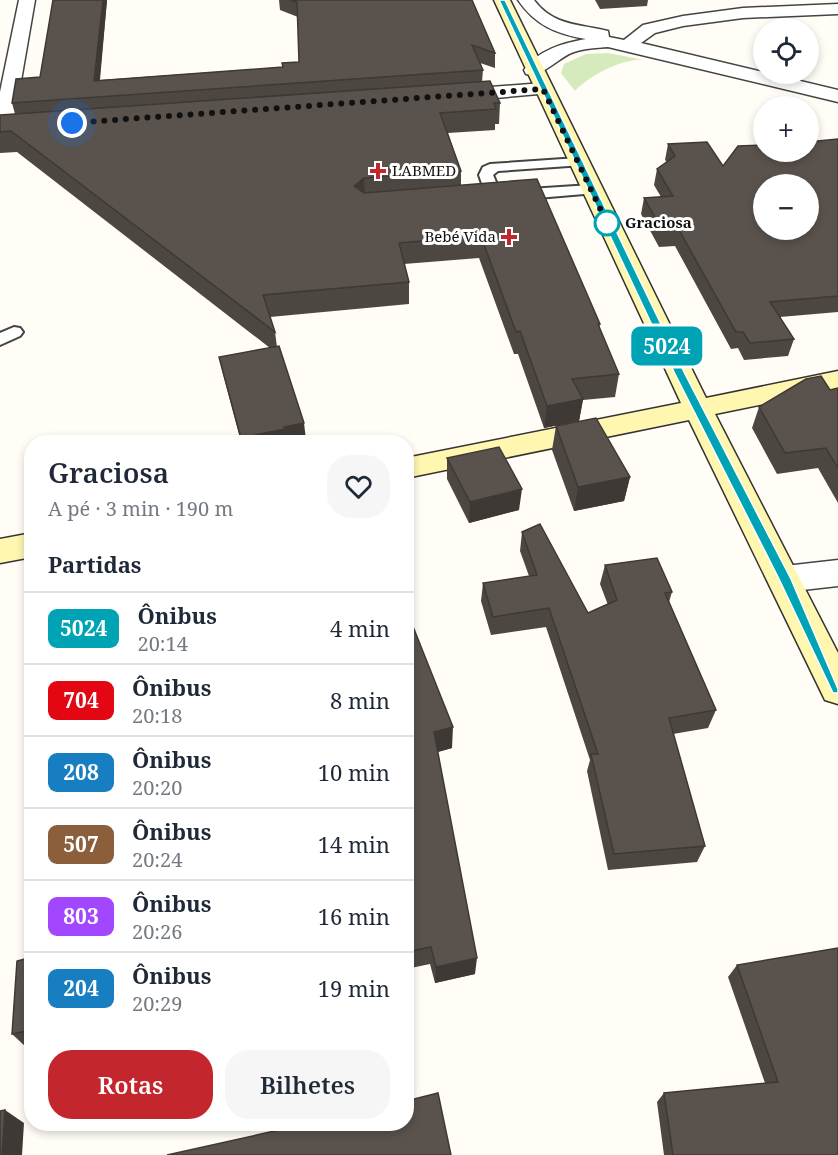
<!DOCTYPE html>
<html lang="pt">
<head>
<meta charset="utf-8">
<style>
  :root { --surface:#fff; --page:#f6f6f7; --text:#1f2937; --muted:#747a83; --line:#e0e1e3; --accent:#c4262e }
  body { margin:0; font-family:"Noto Serif",serif; background:var(--page); color:var(--text); height:100vh; display:flex; flex-direction:column; font-size:22px; white-space:nowrap }
  * { box-sizing:border-box; margin:0 }
  p { font-size:20px; color:var(--muted) }
  .icon { flex:none; width:33px; height:33px; fill:none; stroke:currentColor; stroke-width:2; stroke-linecap:round; stroke-linejoin:round }
  .map { position:relative; flex:1; overflow:hidden }
  .details { position:absolute; left:24px; top:435px; width:390px; height:696px; display:flex; flex-direction:column; background:var(--surface); border-radius:24px; box-shadow:0 3px 9px #0003 }
  .details>* { flex:none }
  .badge { padding:0 12px; border-radius:9px; font-size:21px; line-height:39px }
  .tools { position:absolute; left:753px; top:18px; display:grid; gap:12px }
  .tools a { display:grid; place-items:center; width:66px; height:66px; border-radius:50%; background:var(--surface); box-shadow:0 3px 9px #0003; font-size:30px }
  .you { position:absolute; width:30px; height:30px; margin:-15px; border:4px solid #fff; border-radius:50%; background:#1a73e8; box-shadow:0 0 0 9px #1a73e833 }
  .map>.badge { position:absolute; translate:-50% -50%; box-shadow:0 0 0 3px #fff }
  h2 { padding:0 24px; font-size:22px; line-height:54px }
  .round { display:grid; place-items:center; flex:none; width:63px; height:63px; border-radius:24px; background:var(--page) }
  .overview { display:flex; align-items:center; justify-content:space-between; height:102px; padding:0 24px }
  h1 { font-size:28px; font-weight:600; line-height:45px }
  .action { display:flex; gap:12px; margin-top:auto; padding:12px 24px }
  .action a { flex:1; height:69px; border-radius:24px; background:var(--accent); color:#fff; font-size:24px; font-weight:600; line-height:69px; text-align:center }
  .action a+a { background:var(--page); color:var(--text) }
  ul { padding:0; list-style:none }
  li { display:flex; align-items:center; gap:18px; height:72px; padding:0 24px; border-top:2px solid var(--line) }
  li div { flex:1 }
  li b { display:block; font-size:22px }
  li em { font-style:normal }
  li .badge { min-width:66px; font-weight:700; text-align:center }
  .map>svg:first-child { display:block }
  .green { fill:#d5ebbd }
  .lines { fill:none; stroke-linecap:round; stroke-linejoin:round }
  .service-casing { stroke:#444; stroke-width:4 }
  .pedestrian-casing { stroke:#444; stroke-width:3 }
  .minor-casing { stroke:#444; stroke-width:3 }
  .secondary-casing { stroke:#333; stroke-width:3 }
  .service { fill:#fff; fill-rule:evenodd }
  .pedestrian { fill:#fff; fill-rule:evenodd }
  .minor { fill:#fff; fill-rule:evenodd }
  .secondary { fill:#fff6b0; fill-rule:evenodd }
  .wall { fill:#4d4742 }
  .shaded-wall { fill:#3f3936 }
  .building { fill:#5a524d; stroke:#3f3936; stroke-width:1.5; fill-rule:evenodd }
  .line { fill:#00a3b4; stroke:#fff; stroke-width:1.5 }
  .walk { stroke:#111; stroke-width:6; stroke-dasharray:0 10.8 }
  .poi-dot { fill:#c4262e; stroke:#fff; stroke-width:2 }
  .stop-dot { fill:#fff; stroke:#00a3b4; stroke-width:3 }
  .labels { text-anchor:middle; stroke-width:6; stroke-linejoin:round; paint-order:stroke }
  .far-poi-label { font-size:15px; fill:#111; stroke:#fff; text-anchor:start }
  .far-stop-label { font-size:15px; font-weight:bold; fill:#111; stroke:#fff; text-anchor:start }
</style>
</head>
<body>
<div class="map">
<svg width="838" height="1155" viewBox="0 0 838 1155">
  <rect width="100%" height="100%" fill="#fffdf5"/>
  <path class="green" d="M608,53l36,7c-21,-2 -55,16 -69,31l-14,-18 3,-9 22,-10z"/>
  <g class="lines">
    <g class="service-casing">
      <g id="service">
        <polygon points="578,158 583,159 585,162 583,165 498,171 493,175 502,196 499,199 477,203 469,198 472,195 485,192 479,175 483,167 490,164"/>
        <polygon points="591,185 599,190 596,193 514,200 506,195 514,190"/>
        <polygon points="14,327 20,328 23,332 20,336 0,345 0,333"/>
      </g>
    </g>
    <g class="pedestrian-casing">
      <polygon id="pedestrian" points="838,560 838,586 785,592 773,588 768,579 773,570 785,566"/>
    </g>
    <g class="minor-casing">
      <g id="minor">
        <polygon points="19,0 35,0 13,127 10,131 0,132 0,92"/>
        <path d="M518,0h16c19,26 46,24 74,31l1,6 15,3 19,-15 40,-9 60,-8 95,-4v10l-95,4 -60,8 -28,7 -14,10 197,47v12l-230,-55c-11,1 -23,1 -34,5 -16,5 -31,26 -48,22l-2,-4c14,-20 39,-27 62,-31 -30,-5 -51,-14 -68,-39z"/>
        <polygon points="543,83 550,85 553,89 550,93 451,102 444,100 441,96 444,92 451,90"/>
      </g>
    </g>
    <g class="secondary-casing">
      <g id="secondary">
        <polygon points="494,0 510,0 706,398 838,371 838,389 715,414 838,653 838,704 825,700 689,420 406,478 406,458 681,403"/>
        <polygon points="32,533 32,557 0,563 0,539"/>
      </g>
    </g>
    <use href="#service" class="service"/>
    <use href="#pedestrian" class="pedestrian"/>
    <use href="#minor" class="minor"/>
    <use href="#secondary" class="secondary"/>
  </g>
  <g class="wall">
    <polygon points="53,0 107,0 100,80 283,67 299,62 298,17 280,10 279,0 472,0 495,53 495,68 480,63 483,70 482,82 500,103 499,124 495,124 495,130 448,133 461,171 461,185 600,324 599,328 619,374 615,397 583,400 579,421 544,428 518,354 514,354 479,258 404,264 409,282 409,304 270,317 275,332 277,347 306,440 293,442 241,442 223,374 219,357 270,348 17,152 0,153 0,115 15,114 12,103 40,77"/>
    <polygon points="595,0 648,0 647,6 600,9"/>
    <polygon points="838,139 838,312 780,317 794,339 788,356 744,360 738,348 731,349 675,246 659,247 641,214 644,198 661,197 654,185 657,169 667,162 665,160 668,144 723,166"/>
    <polygon points="838,388 838,503 818,468 777,474 752,428 759,407"/>
    <polygon points="556,426 630,477 624,501 574,511 552,450"/>
    <polygon points="447,458 519,510 469,523 447,479"/>
    <polygon points="522,532 588,613 608,605 600,584 605,565 672,592 669,602 716,710 708,728 673,734 705,846 697,862 608,870 587,771 590,760 546,627 491,635 481,601 483,583 529,576 520,551"/>
    <polygon points="406,609 452,748 438,752 475,974 435,983 430,964 406,969"/>
    <polygon points="32,957 32,1047 27,1048 12,1034"/>
    <polygon points="737,965 838,1155 664,1155 657,1102 664,1093 765,1083 728,977"/>
  </g>
  <g class="shaded-wall">
    <polygon points="103,0 107,0 98,96 94,81"/>
    <polygon points="364,178 365,200 354,186"/>
    <polygon points="583,399 579,421 544,428 547,406"/>
    <polygon points="304,423 306,440 293,442 242,442 241,438"/>
    <polygon points="630,477 624,501 574,511 578,487"/>
    <polygon points="522,489 519,510 469,523 470,502"/>
    <polygon points="453,727 452,748 434,753 434,732"/>
    <polygon points="477,958 475,974 435,983 436,967"/>
    <polygon points="5,1110 24,1123 22,1155 2,1155"/>
  </g>
  <g class="building">
    <polygon points="53,0 103,0 94,81 283,67 282,63 299,62 297,2 290,0 472,0 495,53 472,45 483,70 12,103 16,79 40,77"/>
    <polygon points="490,81 500,103 494,103 496,109 440,113 461,171 364,178 354,186 364,193 537,179 600,324 598,324 619,374 572,379 583,399 547,406 520,331 516,332 481,236 399,243 409,282 263,295 275,332 11,131 0,132 0,115"/>
    <path d="M838,139v157l-68,6 24,37 -44,4 -7,-11h-7l-57,-102 -16,1 -19,-33 29,-2 -16,-27 18,-13 -7,-12 39,-2 16,24 15,-20 26,-1v7h44v-10zM764,184h44v46h-44z"/>
    <polygon points="279,346 304,423 284,427 285,429 241,438 219,357"/>
    <polygon points="821,376 830,390 838,388 838,468 826,448 785,453 759,407 806,379"/>
    <polygon points="596,418 630,477 578,487 556,426"/>
    <polygon points="499,447 522,489 470,502 447,458"/>
    <polygon points="540,524 588,613 617,600 605,565 657,558 672,592 665,593 716,710 669,718 705,846 614,854 591,754 598,754 549,608 493,617 483,583 537,575 522,532"/>
    <polygon points="406,609 453,727 434,732 477,958 436,967 431,947 406,952"/>
    <polygon points="838,948 838,1155 673,1155 664,1093 778,1082 737,965"/>
    <polygon points="32,957 32,1030 12,1034 17,961"/>
    <polygon points="438,1093 451,1155 167,1155 306,1124 406,1124 406,1101"/>
    <polygon points="5,1110 2,1155 0,1155 0,1111"/>
  </g>
  <polygon class="line" points="499,0 505,0 685,374 791,579 838,689 838,693 833,693 779,579 675,374"/>
  <g class="lines">
    <polyline class="walk" points="72,123 543,89 607,223"/>
  </g>
  <g class="poi-dot">
    <path d="M375 162h6v6h6v6h-6v6h-6v-6h-6v-6h6z"/>
    <path d="M506 228h6v6h6v6h-6v6h-6v-6h-6v-6h6z"/>
  </g>
  <circle class="stop-dot" cx="607" cy="223" r="12"/>
  <g class="labels">
    <g class="far-poi-label">
      <text x="392" y="176">LABMED</text>
      <text x="496" y="242" text-anchor="end">Bebé Vida</text>
    </g>
    <g class="far-stop-label">
      <text x="625" y="228">Graciosa</text>
    </g>
  </g>
</svg>
<div class="tools">
<a><svg class="icon" aria-label="locate" viewBox="0 0 24 24"><circle cx="12" cy="12" r="6"/><path d="M12 2v4M12 18v4M2 12h4M18 12h4"/></svg></a>
<a>+</a>
<a>−</a>
</div>
<div class="you" style="left:72px;top:123px"></div>
<b class="badge" style="left:667px;top:346px;background:#00a3b4;color:#fff">5024</b>
<section class="details">
<div class="overview"><div><h1>Graciosa</h1><p>A pé · 3 min · 190 m</p></div><a class="round"><svg class="icon" aria-label="heart" viewBox="0 0 24 24"><path d="M12 20l-8-8c-3-5 5-10 8-4 3-6 11-1 8 4z"/></svg></a></div>
<h2>Partidas</h2>
<ul>
<li><span class="badge" style="background:#00a3b4;color:#fff">5024</span><div><b>Ônibus</b><p>20:14</p></div><em>4 min</em></li>
<li><span class="badge" style="background:#e30613;color:#fff">704</span><div><b>Ônibus</b><p>20:18</p></div><em>8 min</em></li>
<li><span class="badge" style="background:#187ec2;color:#fff">208</span><div><b>Ônibus</b><p>20:20</p></div><em>10 min</em></li>
<li><span class="badge" style="background:#8b5e3c;color:#fff">507</span><div><b>Ônibus</b><p>20:24</p></div><em>14 min</em></li>
<li><span class="badge" style="background:#a347ff;color:#fff">803</span><div><b>Ônibus</b><p>20:26</p></div><em>16 min</em></li>
<li><span class="badge" style="background:#187ec2;color:#fff">204</span><div><b>Ônibus</b><p>20:29</p></div><em>19 min</em></li>
</ul>
<div class="action"><a>Rotas</a><a>Bilhetes</a></div>
</section>
</div>
</body>
</html>
